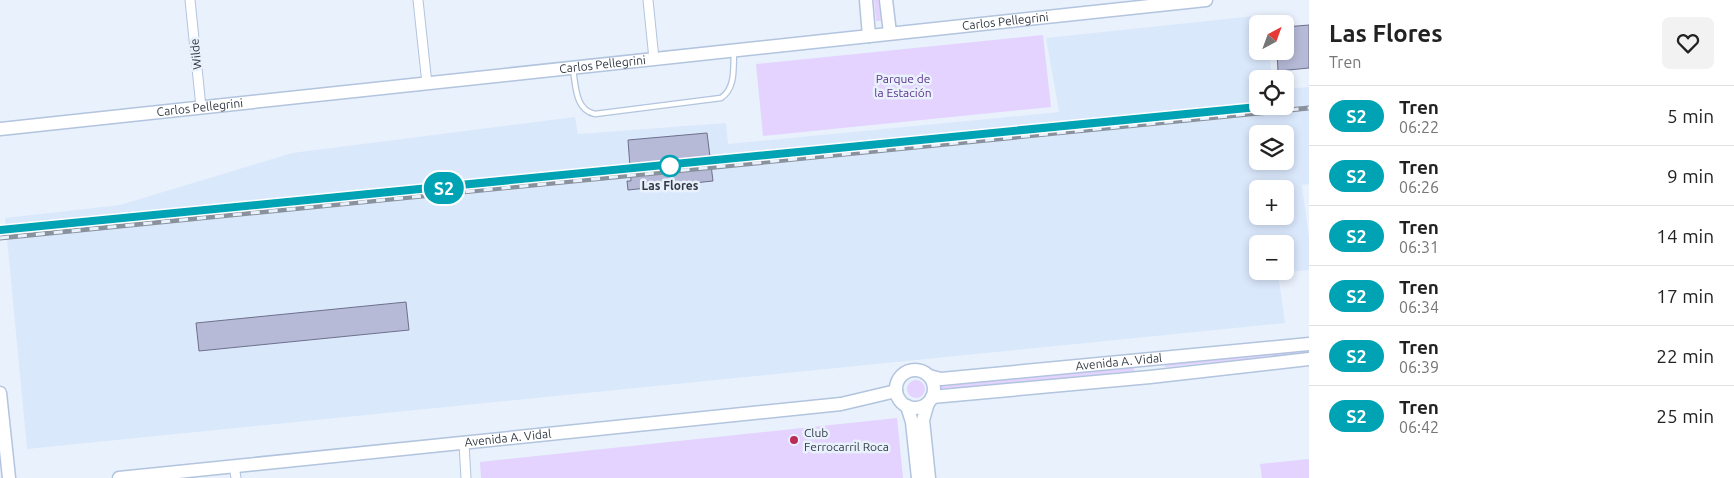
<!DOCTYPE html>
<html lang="es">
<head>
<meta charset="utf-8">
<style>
  :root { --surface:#fff; --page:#f2f2f2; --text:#222; --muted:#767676; --line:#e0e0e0 }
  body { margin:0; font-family:Ubuntu,sans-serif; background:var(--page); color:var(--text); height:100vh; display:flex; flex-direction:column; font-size:19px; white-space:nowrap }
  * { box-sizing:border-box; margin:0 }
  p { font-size:16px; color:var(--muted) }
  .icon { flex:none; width:28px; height:28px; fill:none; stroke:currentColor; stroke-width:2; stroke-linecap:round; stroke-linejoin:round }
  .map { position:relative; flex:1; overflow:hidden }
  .drawer { display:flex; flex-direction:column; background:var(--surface); width:425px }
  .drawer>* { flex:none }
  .badge { padding:0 10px; border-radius:16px; font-size:18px; line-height:32px }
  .needle { width:32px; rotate:41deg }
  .tools { position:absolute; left:1249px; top:15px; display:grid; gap:10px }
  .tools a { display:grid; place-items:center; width:45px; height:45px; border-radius:8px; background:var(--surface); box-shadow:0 2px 8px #0003; font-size:25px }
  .map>.badge { position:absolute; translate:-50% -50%; box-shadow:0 0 0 2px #fff }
  .round { display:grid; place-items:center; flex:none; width:52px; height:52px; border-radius:8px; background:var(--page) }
  .head { display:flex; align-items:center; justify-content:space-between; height:85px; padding:0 20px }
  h1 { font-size:24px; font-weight:700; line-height:38px }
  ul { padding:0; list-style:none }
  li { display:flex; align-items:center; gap:15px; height:60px; padding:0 20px; border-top:1px solid var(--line) }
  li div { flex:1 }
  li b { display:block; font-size:19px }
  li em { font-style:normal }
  li .badge { min-width:55px; font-weight:700; text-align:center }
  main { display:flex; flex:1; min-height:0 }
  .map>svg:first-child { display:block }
  .built { fill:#dae8fc; fill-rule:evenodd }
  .green { fill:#e3d3fe }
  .building { fill:#b6bad7; stroke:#6d708b }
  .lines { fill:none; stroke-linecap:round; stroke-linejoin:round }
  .lane-casing { stroke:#b2c4de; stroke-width:7 }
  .street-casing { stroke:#b2c4de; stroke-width:11 }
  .secondary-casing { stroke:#b2c4de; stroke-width:15 }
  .lane { stroke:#fff; stroke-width:4.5 }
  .street { stroke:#fff; stroke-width:9 }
  .secondary { stroke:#fff; stroke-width:12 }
  .rail-casing { stroke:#89919c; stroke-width:5 }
  .rail { stroke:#e9f1fc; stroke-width:3; stroke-dasharray:9; stroke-linecap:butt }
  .line-casing { stroke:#fff; stroke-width:11 }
  .line { stroke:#00a3b4; stroke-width:8 }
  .stop-dot { fill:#fff; stroke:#00a3b4; stroke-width:2.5 }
  .poi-dot { fill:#bb2b56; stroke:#e9f1fc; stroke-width:2 }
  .labels { text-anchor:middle; stroke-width:5; stroke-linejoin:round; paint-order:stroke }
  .street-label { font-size:12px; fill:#333b45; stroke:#e9f1fc }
  .park-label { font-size:12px; fill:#5b338b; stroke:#e9f1fc }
  .stop-label { font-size:12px; font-weight:bold; fill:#333b45; stroke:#e9f1fc }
  .poi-label { font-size:12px; fill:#333b45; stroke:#e9f1fc; text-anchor:start }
</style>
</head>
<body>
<main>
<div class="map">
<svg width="1309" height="478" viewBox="0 0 1309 478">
  <rect width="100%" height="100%" fill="#e9f1fc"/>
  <path class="built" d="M1264,15l1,9h-7v27h11l3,28h-14v27h27v-17l24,-2v97l-7,1 7,54v31l-31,3 7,50 -1258,126 -22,-231 115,-13 172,-52 283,-36 3,17 148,-11 2,21 331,-32 -13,-74zM1258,134h27v27h-27zM1258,189h27v27h-27zM1258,244h27v27h-27z"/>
  <g class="green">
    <polygon points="874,0 879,0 881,21 876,21"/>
    <polygon points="1043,35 1051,107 763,136 756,64"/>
    <polygon points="1309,349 1309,353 1165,367 1165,363"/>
    <polygon points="1133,366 1134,371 941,390 940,386"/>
    <circle cx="916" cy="389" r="9"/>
    <polygon points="897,418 903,478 481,478 480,462"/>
    <polygon points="1309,459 1309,478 1262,478 1260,464"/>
  </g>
  <g class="building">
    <polygon points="1309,25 1309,68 1278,71 1277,51 1285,51 1285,27"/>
    <polygon points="707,133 713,181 628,190 627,181 631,181 628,140"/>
    <polygon points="406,302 409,330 199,351 196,323"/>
  </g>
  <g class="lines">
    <g class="lane-casing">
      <path id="lane" d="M573,70c3,16 2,40 22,44l126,-16c15,-10 12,-30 13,-46"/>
    </g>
    <g class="street-casing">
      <g id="street">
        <polyline points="190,0 201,107"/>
        <polyline points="418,0 427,84"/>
        <polyline points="648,0 654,59"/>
        <polyline points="464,444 466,478"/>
        <polyline points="234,466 236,478"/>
      </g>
    </g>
    <g class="secondary-casing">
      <g id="secondary">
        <polyline points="866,0 869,36"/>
        <polyline points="886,0 890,33"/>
        <path id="s1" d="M0,129l1206,-129"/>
        <circle cx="915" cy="389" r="19"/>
        <path id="s2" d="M929,376l12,3 368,-35"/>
        <polyline points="0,393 9,478"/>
        <polyline points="932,397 1150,377 1309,359"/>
        <polyline points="928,403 923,420 929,478"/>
        <polyline points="907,406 912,422 918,478"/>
        <path id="s3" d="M119,478l722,-74 55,-13"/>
      </g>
    </g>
    <use href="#lane" class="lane"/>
    <use href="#street" class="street"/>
    <use href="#secondary" class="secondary"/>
    <g class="rail-casing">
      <polyline id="rail" points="0,238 1309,108"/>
    </g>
    <use href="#rail" class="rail"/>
  </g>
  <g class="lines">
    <g class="line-casing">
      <polyline id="line" points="0,230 1268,106"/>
    </g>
    <use href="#line" class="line"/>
  </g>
  <circle class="stop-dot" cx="670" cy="166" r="10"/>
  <circle class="poi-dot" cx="794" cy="440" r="5"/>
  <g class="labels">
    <g class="street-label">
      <text dy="4" stroke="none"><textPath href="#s1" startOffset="1011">Carlos Pellegrini</textPath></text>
      <text transform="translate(196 54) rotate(-96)" y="4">Wilde</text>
      <text dy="4" stroke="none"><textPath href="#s1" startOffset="606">Carlos Pellegrini</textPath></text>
      <text dy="4" stroke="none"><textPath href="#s1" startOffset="201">Carlos Pellegrini</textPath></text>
      <text dy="4" stroke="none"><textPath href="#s2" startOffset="191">Avenida A. Vidal</textPath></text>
      <text dy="4" stroke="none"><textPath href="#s3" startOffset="391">Avenida A. Vidal</textPath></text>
    </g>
    <g class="park-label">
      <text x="903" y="83">Parque de<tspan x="903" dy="14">la Estación</tspan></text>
    </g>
    <g class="stop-label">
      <text x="670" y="190">Las Flores</text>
    </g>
    <g class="poi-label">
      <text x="804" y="437">Club<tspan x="804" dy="14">Ferrocarril Roca</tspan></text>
    </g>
  </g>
</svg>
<div class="tools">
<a><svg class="needle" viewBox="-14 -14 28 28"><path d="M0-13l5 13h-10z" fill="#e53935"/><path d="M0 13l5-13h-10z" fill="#767676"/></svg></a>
<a><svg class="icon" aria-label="locate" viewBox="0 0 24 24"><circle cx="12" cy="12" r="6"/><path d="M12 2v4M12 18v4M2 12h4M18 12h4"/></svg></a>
<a><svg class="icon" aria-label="layers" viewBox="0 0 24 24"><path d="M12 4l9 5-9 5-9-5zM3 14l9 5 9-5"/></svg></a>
<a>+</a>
<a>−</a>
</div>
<b class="badge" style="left:444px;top:188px;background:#00a3b4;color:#fff">S2</b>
</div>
<section class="drawer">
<div class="head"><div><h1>Las Flores</h1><p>Tren</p></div><a class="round"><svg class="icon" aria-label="heart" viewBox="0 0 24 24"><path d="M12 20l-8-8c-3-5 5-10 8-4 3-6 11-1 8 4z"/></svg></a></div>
<ul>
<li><span class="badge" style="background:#00a3b4;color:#fff">S2</span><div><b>Tren</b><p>06:22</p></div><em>5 min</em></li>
<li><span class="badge" style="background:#00a3b4;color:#fff">S2</span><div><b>Tren</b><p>06:26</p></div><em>9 min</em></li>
<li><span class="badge" style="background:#00a3b4;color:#fff">S2</span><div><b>Tren</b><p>06:31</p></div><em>14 min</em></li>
<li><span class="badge" style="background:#00a3b4;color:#fff">S2</span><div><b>Tren</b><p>06:34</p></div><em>17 min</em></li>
<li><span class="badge" style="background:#00a3b4;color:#fff">S2</span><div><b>Tren</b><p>06:39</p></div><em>22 min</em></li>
<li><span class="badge" style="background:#00a3b4;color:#fff">S2</span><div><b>Tren</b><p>06:42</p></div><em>25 min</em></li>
</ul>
</section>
</main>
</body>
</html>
